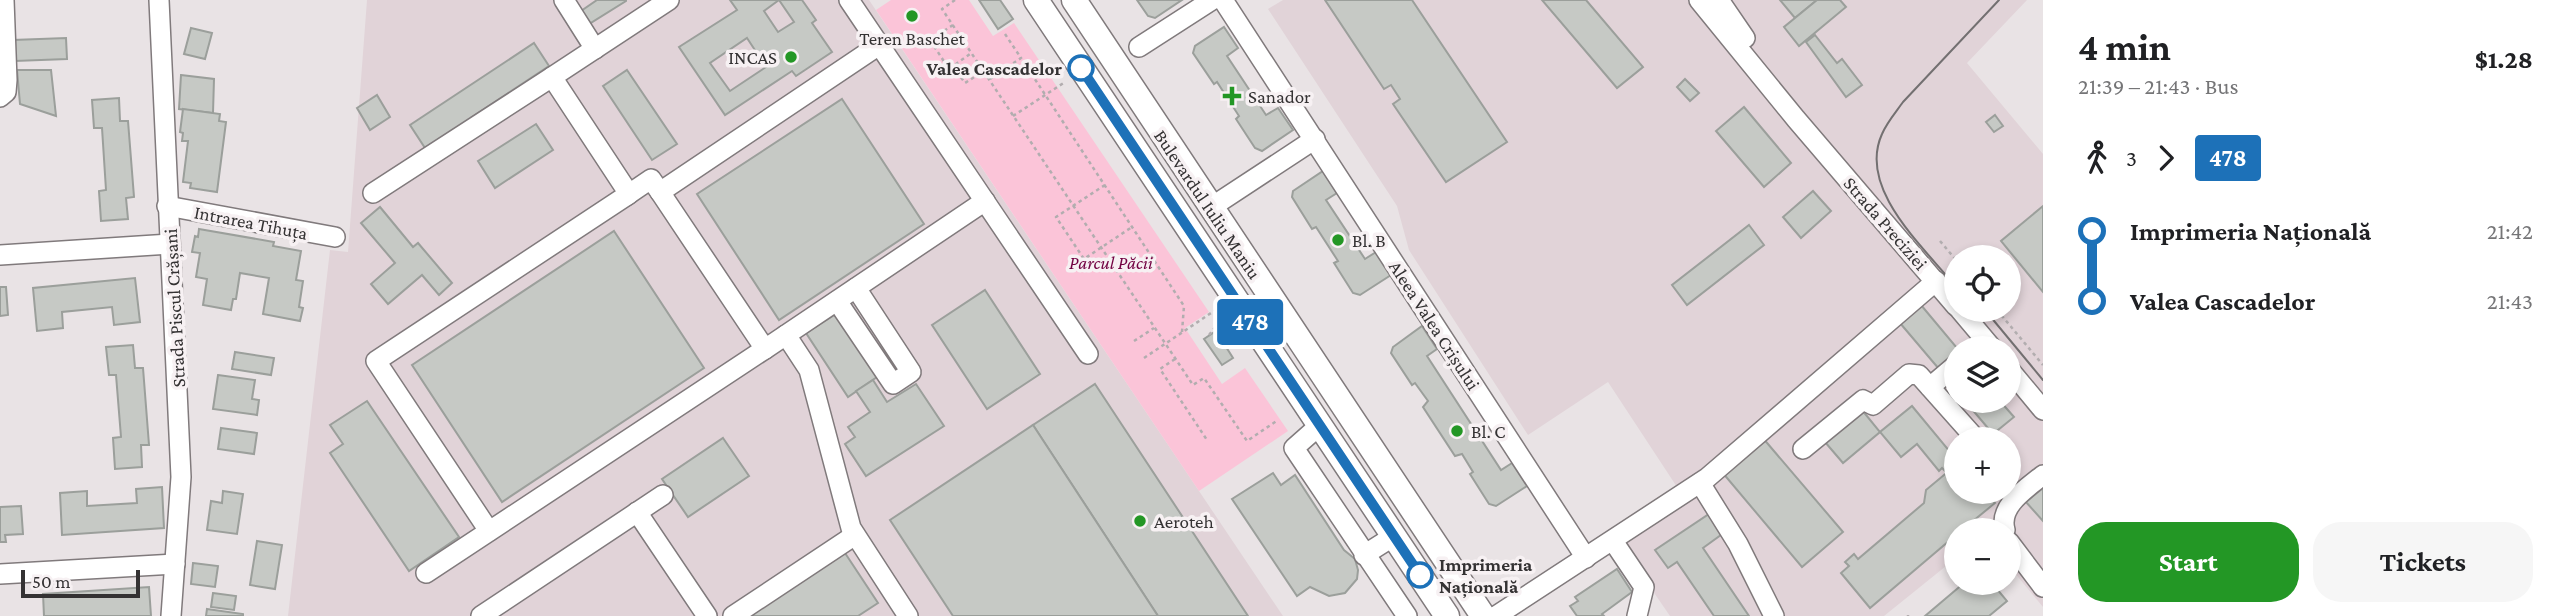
<!DOCTYPE html>
<html lang="en">
<head>
<meta charset="utf-8">
<style>
  :root { --surface:#fff; --page:#f6f6f6; --text:#202124; --muted:#757577; --accent:#239725 }
  body { margin:0; font-family:"Crimson Pro",serif; background:var(--page); color:var(--text); height:100vh; display:flex; flex-direction:column; font-size:26px; white-space:nowrap }
  * { box-sizing:border-box; margin:0 }
  p { font-size:23px; color:var(--muted) }
  .icon { flex:none; width:38px; height:38px; fill:none; stroke:currentColor; stroke-width:2; stroke-linecap:round; stroke-linejoin:round }
  .map { position:relative; flex:1; overflow:hidden }
  .sheet { display:flex; flex-direction:column; background:var(--surface); width:525px }
  .sheet>* { flex:none }
  .badge { padding:0 14px; border-radius:5px; font-size:24px; line-height:46px }
  .buttons { position:absolute; left:1944px; top:245px; display:grid; gap:14px }
  .buttons a { display:grid; place-items:center; width:77px; height:77px; border-radius:50%; background:var(--surface); box-shadow:0 4px 10px #0003; font-size:35px }
  .scale { position:absolute; left:21px; bottom:18px; width:119px; box-sizing:border-box; padding-left:7px; border:4px solid #343233; border-top:0; font-size:19px; line-height:24px; white-space:nowrap; color:#343233; -webkit-text-stroke:5px #f7f1f3; paint-order:stroke }
  .map>.badge { position:absolute; translate:-50% -50%; box-shadow:0 0 0 4px #fff }
  .legs { display:flex; align-items:center; gap:10px; height:77px; padding:0 35px; font-size:23px }
  .legs p { margin-inline-start:auto }
  .head { display:flex; align-items:center; justify-content:space-between; height:119px; padding:0 35px }
  h1 { font-size:38px; font-weight:700; line-height:52px }
  .action { display:flex; gap:14px; margin-top:auto; padding:14px 35px }
  .action a { flex:1; height:80px; border-radius:28px; background:var(--accent); color:#fff; font-size:28px; font-weight:700; line-height:80px; text-align:center }
  .action a+a { background:var(--page); color:var(--text) }
  ul { padding:0 35px; list-style:none }
  li { display:flex; align-items:center; gap:24px; height:70px; font-size:26px }
  li i { display:grid; place-items:center; width:10px; height:100%; margin:0 9px; background:currentColor }
  li i::after { content:''; width:18px; height:18px; margin:-9px; border:5px solid; border-radius:50%; background:var(--surface) }
  li p { margin-inline-start:auto }
  li:first-child i { background:linear-gradient(#0000 50%,currentColor 0) }
  li:last-child i { background:linear-gradient(currentColor 50%,#0000 0) }
  main { display:flex; flex:1; min-height:0 }
  .map>svg:first-child { display:block }
  .built { fill:#e1d3d8; fill-rule:evenodd }
  .green { fill:#fbc4d8 }
  .building { fill:#c6c9c5; stroke:#9b9f9b; stroke-width:2; fill-rule:evenodd }
  .lines { fill:none; stroke-linecap:round; stroke-linejoin:round }
  .minor-casing { stroke:#807a7c; stroke-width:22 }
  .major-casing { stroke:#807a7c; stroke-width:27 }
  .path { stroke:#b2adaf; stroke-width:2.5; stroke-dasharray:3.5 3.5; stroke-linecap:butt }
  .minor { stroke:#fff; stroke-width:19 }
  .major { stroke:#fff; stroke-width:24 }
  .tram { stroke:#737071; stroke-width:2 }
  .line-1-casing { stroke:#fff; stroke-width:16 }
  .line-1 { stroke:#1d71b8; stroke-width:10 }
  .poi-dot { fill:#239725; stroke:#f7f1f3; stroke-width:2.5 }
  .stop-1-dot { fill:#fff; stroke:#1d71b8; stroke-width:3.5 }
  .labels { text-anchor:middle; stroke-width:7; stroke-linejoin:round; paint-order:stroke }
  .poi-label { font-size:19px; fill:#343233; stroke:#f7f1f3; text-anchor:start }
  .stop-label { font-size:19px; font-weight:bold; fill:#343233; stroke:#f7f1f3; text-anchor:end }
  .street-label { font-size:19px; fill:#343233; stroke:#f7f1f3 }
  .park-label { font-size:19px; font-style:italic; fill:#720242; stroke:#f7f1f3 }
</style>
</head>
<body>
<main>
<div class="map">
<svg width="2043" height="616" viewBox="0 0 2043 616">
  <rect width="100%" height="100%" fill="#e9e3e5"/>
  <g class="built">
    <polygon points="367,0 869,0 1283,616 288,616 330,250 348,252"/>
    <path d="M1283,0h744l-60,63 76,91v453l-34,-41v-36h-53v28l-72,58h-214l-59,-86 66,-43 -69,-105 -80,53 -119,-185 -12,-44 -129,-197zM1956,257h53v53h-53zM1956,348h53v53h-53zM1956,439h53v53h-53z"/>
  </g>
  <polygon class="green" points="891,0 969,0 993,36 1014,23 1209,312 1185,328 1222,384 1245,368 1288,431 1199,491 876,10"/>
  <g class="building">
    <polygon points="597,0 626,0 626,1 589,24 581,11"/>
    <path d="M730,0h72l14,20 -4,3 20,29 -36,24 -4,-5 -67,44 -46,-68 58,-37zM779,0l15,22 -16,10 -14,-21zM747,38l19,29 -36,24 -20,-28z"/>
    <polygon points="979,0 1000,0 1013,19 998,29"/>
    <polygon points="1137,0 1182,0 1155,18 1148,16"/>
    <polygon points="1325,0 1412,0 1507,142 1446,182 1393,104 1400,99 1391,85 1384,89"/>
    <polygon points="1542,0 1586,0 1643,67 1617,88"/>
    <polygon points="1780,0 1817,0 1795,18"/>
    <polygon points="1817,0 1840,0 1846,7 1799,46 1784,27"/>
    <polygon points="1224,27 1238,48 1227,56 1266,115 1278,108 1293,130 1262,151 1255,148 1236,119 1239,116 1217,82 1214,84 1193,53 1195,46"/>
    <polygon points="191,28 212,33 205,59 184,54"/>
    <polygon points="1815,35 1837,63 1842,59 1862,85 1846,97 1806,42"/>
    <polygon points="66,38 67,59 15,61 13,40"/>
    <polygon points="534,43 549,66 472,117 474,120 427,151 410,125"/>
    <polygon points="17,70 51,70 56,116 20,104"/>
    <polygon points="627,70 677,144 652,160 603,86"/>
    <polygon points="181,75 214,79 213,113 179,109"/>
    <polygon points="1685,79 1699,93 1690,101 1677,87"/>
    <polygon points="377,95 390,117 370,130 357,108"/>
    <polygon points="119,98 120,121 128,121 134,197 126,198 128,219 101,221 99,191 106,190 102,128 94,128 92,100"/>
    <polygon points="842,99 924,224 779,320 697,194"/>
    <polygon points="1744,107 1791,163 1764,187 1716,131"/>
    <polygon points="183,109 220,114 219,121 226,122 217,192 190,188 191,183 183,182 188,141 182,141 183,133 180,132"/>
    <polygon points="1995,115 2003,126 1994,132 1986,122"/>
    <polygon points="536,124 553,150 495,188 478,161"/>
    <polygon points="1323,171 1337,193 1326,200 1365,259 1376,252 1391,275 1360,295 1353,293 1334,263 1338,261 1316,227 1312,229 1292,197 1293,191"/>
    <polygon points="1813,191 1831,211 1801,238 1783,217"/>
    <polygon points="2043,206 2043,292 2001,241"/>
    <polygon points="380,207 413,247 418,243 452,283 439,295 422,275 388,304 371,284 395,263 361,223"/>
    <polygon points="1749,225 1764,245 1687,305 1672,285"/>
    <polygon points="199,229 274,242 273,246 301,251 296,280 303,281 299,307 303,308 300,321 263,314 269,278 240,273 236,299 233,299 231,310 203,305 207,279 196,277 200,253 192,252 195,236 198,237"/>
    <polygon points="614,231 704,368 502,502 412,365"/>
    <polygon points="135,278 140,322 114,325 112,307 62,312 63,328 37,331 33,288"/>
    <polygon points="0,287 6,287 8,315 0,316"/>
    <polygon points="985,290 1040,374 987,409 932,325"/>
    <polygon points="1921,305 1957,348 1956,354 1939,369 1900,323"/>
    <polygon points="836,314 877,377 848,397 806,333"/>
    <polygon points="1422,326 1437,349 1427,356 1501,470 1512,463 1527,486 1496,506 1489,504 1470,474 1473,472 1462,454 1455,456 1423,407 1428,401 1415,383 1412,385 1391,353 1393,347"/>
    <polygon points="1216,331 1233,358 1222,365 1204,339"/>
    <polygon points="133,345 135,368 143,368 149,445 141,445 142,467 115,469 113,438 121,437 116,375 109,375 106,347"/>
    <polygon points="235,352 274,358 271,375 232,369"/>
    <polygon points="218,375 255,380 252,399 259,400 257,415 213,409"/>
    <polygon points="873,380 887,402 916,384 944,426 866,476 845,444 855,437 848,427 870,412 856,391"/>
    <polygon points="1095,384 1248,616 1158,616 1033,425"/>
    <polygon points="367,401 459,537 409,571 330,453 343,444 330,425"/>
    <polygon points="1965,401 2000,401 2014,417 1993,434"/>
    <polygon points="1912,406 1956,459 1956,471 1950,470 1946,472 1942,468 1939,471 1917,444 1901,457 1880,432"/>
    <polygon points="1862,410 1880,432 1843,463 1825,442"/>
    <polygon points="1033,425 1158,616 953,616 890,520"/>
    <polygon points="221,428 257,433 254,454 218,449"/>
    <polygon points="1762,437 1843,532 1802,567 1722,472"/>
    <polygon points="723,438 749,476 688,517 662,479"/>
    <polygon points="1950,470 1956,471 1956,492 1985,492 1995,503 1962,530 1956,530 1956,535 1870,608 1841,573 1849,566 1845,562 1854,554 1858,559 1924,503 1926,490"/>
    <polygon points="1273,473 1281,485 1295,475 1344,550 1355,559 1358,570 1357,579 1345,593 1329,596 1310,587 1297,596 1232,499"/>
    <polygon points="162,487 164,528 62,535 60,493 87,491 87,506 137,503 136,489"/>
    <polygon points="2043,488 2043,521 2026,502"/>
    <polygon points="223,491 243,494 237,534 207,530 211,501 222,503"/>
    <polygon points="21,506 23,534 5,535 6,542 0,542 0,507"/>
    <polygon points="1712,512 1725,532 1703,548 1749,616 1714,616 1677,562 1668,568 1655,550"/>
    <polygon points="257,541 282,545 275,589 250,585"/>
    <polygon points="845,553 878,603 858,616 749,616"/>
    <polygon points="193,563 218,566 215,587 191,584"/>
    <polygon points="1617,569 1632,592 1602,614 1604,616 1577,616 1570,606 1578,601 1575,597"/>
    <polygon points="1964,583 1992,583 2007,601 1989,616 1925,616"/>
    <polygon points="149,587 151,616 44,616 43,594"/>
    <polygon points="213,593 236,596 234,610 211,607"/>
    <polygon points="207,609 243,614 243,616 206,616"/>
  </g>
  <g class="lines">
    <g class="minor-casing">
      <g id="minor">
        <polyline points="159,0 181,477 171,616"/>
        <polyline points="564,0 595,49"/>
        <polyline points="849,0 1088,354"/>
        <polyline points="1223,0 1586,558"/>
        <polyline points="1699,0 1796,119 1956,306"/>
        <polyline points="1719,0 1745,38"/>
        <polyline points="879,45 660,192 765,349 985,201"/>
        <polyline points="1139,47 1212,0"/>
        <polyline points="0,97 6,92 7,80 4,0"/>
        <polyline points="373,193 552,77"/>
        <polyline points="626,196 651,179 660,192"/>
        <polyline points="167,206 335,237"/>
        <polyline points="1210,208 1315,139"/>
        <polyline points="0,255 170,244"/>
        <polyline points="837,301 893,384 911,372 856,288"/>
        <polyline points="1960,310 1992,348"/>
        <polyline points="786,335 809,370 851,528 908,616"/>
        <polyline points="2009,369 2043,410"/>
        <polyline points="1930,387 1956,365"/>
        <polyline points="1320,425 1294,448 1407,616"/>
        <polyline points="1803,449 1863,400 1873,405 1909,374 1919,375 1976,439"/>
        <polyline points="1700,483 1738,544 1774,616"/>
        <polyline points="637,512 707,616"/>
        <path d="M2005,530c-7,-24 22,-42 38,-55"/>
        <polyline points="489,531 376,361 629,194 552,77 669,0"/>
        <polyline points="1613,541 1644,587 1637,616"/>
        <polyline points="2009,542 2043,587"/>
        <polyline points="1364,555 1394,536"/>
        <polyline points="426,573 765,349"/>
        <polyline points="0,574 175,564"/>
        <polyline points="481,616 663,495"/>
        <polyline points="733,616 855,535"/>
        <polyline points="1496,616 1707,478 1936,281"/>
      </g>
    </g>
    <g class="major-casing">
      <g id="major">
        <polyline points="1036,0 1447,616"/>
        <polyline points="1074,0 1483,616"/>
      </g>
    </g>
    <g class="path">
      <polyline points="955,0 942,9 1193,385 1204,378 1247,441 1278,420"/>
      <polyline points="953,25 930,40 949,69 970,54"/>
      <polyline points="1005,34 1021,58"/>
      <polyline points="953,66 965,83 982,72"/>
      <polyline points="990,79 1021,58 1184,306 1182,332"/>
      <polyline points="1013,116 1065,82"/>
      <polyline points="1105,185 1056,217 1084,259 1132,227"/>
      <polyline points="1940,241 1956,260"/>
      <polyline points="1997,310 2043,365"/>
      <polyline points="1209,335 1224,316"/>
      <polyline points="1134,341 1154,328"/>
      <polyline points="1144,358 1217,309"/>
      <polyline points="1175,359 1160,369 1207,440"/>
      <polyline points="1908,615 1908,616"/>
    </g>
    <use href="#minor" class="minor"/>
    <use href="#major" class="major"/>
    <g class="tram">
      <path d="M1956,287c-32,-40 -99,-98 -74,-153 5,-12 14,-22 21,-32l96,-102"/>
      <polyline points="1985,310 2043,380"/>
    </g>
  </g>
  <g class="lines">
    <g class="line-1-casing">
      <polyline id="line-1" points="1081,68 1420,575"/>
    </g>
    <use href="#line-1" class="line-1"/>
  </g>
  <g class="poi-dot">
    <circle cx="912" cy="16" r="7"/>
    <circle cx="791" cy="57" r="7"/>
    <path d="M1228.5 85.5h7v7h7v7h-7v7h-7v-7h-7v-7h7z"/>
    <circle cx="1338" cy="240" r="7"/>
    <circle cx="1457" cy="431" r="7"/>
    <circle cx="1140" cy="521" r="7"/>
  </g>
  <g class="stop-1-dot">
    <circle cx="1081" cy="68" r="12"/>
    <circle cx="1420" cy="575" r="12"/>
  </g>
  <g class="labels">
    <g class="poi-label">
      <text x="912" y="45" text-anchor="middle">Teren Baschet</text>
      <text x="777" y="64" text-anchor="end">INCAS</text>
      <text x="1248" y="103">Sanador</text>
      <text x="1352" y="247">Bl. B</text>
      <text x="1471" y="438">Bl. C</text>
      <text x="1154" y="528">Aeroteh</text>
    </g>
    <g class="stop-label">
      <text x="1062" y="75">Valea Cascadelor</text>
      <text x="1439" y="571" text-anchor="start">Imprimeria<tspan x="1439" dy="22">Națională</tspan></text>
    </g>
    <g class="street-label">
      <text transform="translate(1208 204) rotate(56)" y="7">Bulevardul Iuliu Maniu</text>
      <text transform="translate(251 222) rotate(11)" y="7">Intrarea Tihuța</text>
      <text transform="translate(1886 223) rotate(49)" y="7">Strada Preciziei</text>
      <text transform="translate(174 308) rotate(-93)" y="7">Strada Piscul Crășani</text>
      <text transform="translate(1435 325) rotate(57)" y="7">Aleea Valea Crișului</text>
    </g>
    <g class="park-label">
      <text x="1111" y="269">Parcul Păcii</text>
    </g>
  </g>
</svg>
<div class="buttons">
<a><svg class="icon" aria-label="locate" viewBox="0 0 24 24"><circle cx="12" cy="12" r="6"/><path d="M12 2v4M12 18v4M2 12h4M18 12h4"/></svg></a>
<a><svg class="icon" aria-label="layers" viewBox="0 0 24 24"><path d="M12 4l9 5-9 5-9-5zM3 14l9 5 9-5"/></svg></a>
<a>+</a>
<a>−</a>
</div>
<div class="scale">50 m</div>
<b class="badge" style="left:1250px;top:322px;background:#1d71b8;color:#fff">478</b>
</div>
<section class="sheet">
<div class="head"><div><h1>4 min</h1><p>21:39 – 21:43 · Bus</p></div><b>$1.28</b></div>
<div class="legs"><svg class="icon" aria-label="walk" viewBox="0 0 24 24"><circle cx="13" cy="4" r="2"/><path d="M13 8l-2 6 4 7M11 14l-3 7M7 12l3-4h3l4 4"/></svg>3<svg class="icon" aria-label="forward" viewBox="0 0 24 24"><path d="M9 5l7 7-7 7"/></svg><b class="badge" style="background:#1d71b8;color:#fff">478</b></div>
<ul>
<li><i style="color:#1d71b8"></i><b>Imprimeria Națională</b><p>21:42</p></li>
<li><i style="color:#1d71b8"></i><b>Valea Cascadelor</b><p>21:43</p></li>
</ul>
<div class="action"><a>Start</a><a>Tickets</a></div>
</section>
</main>
</body>
</html>
